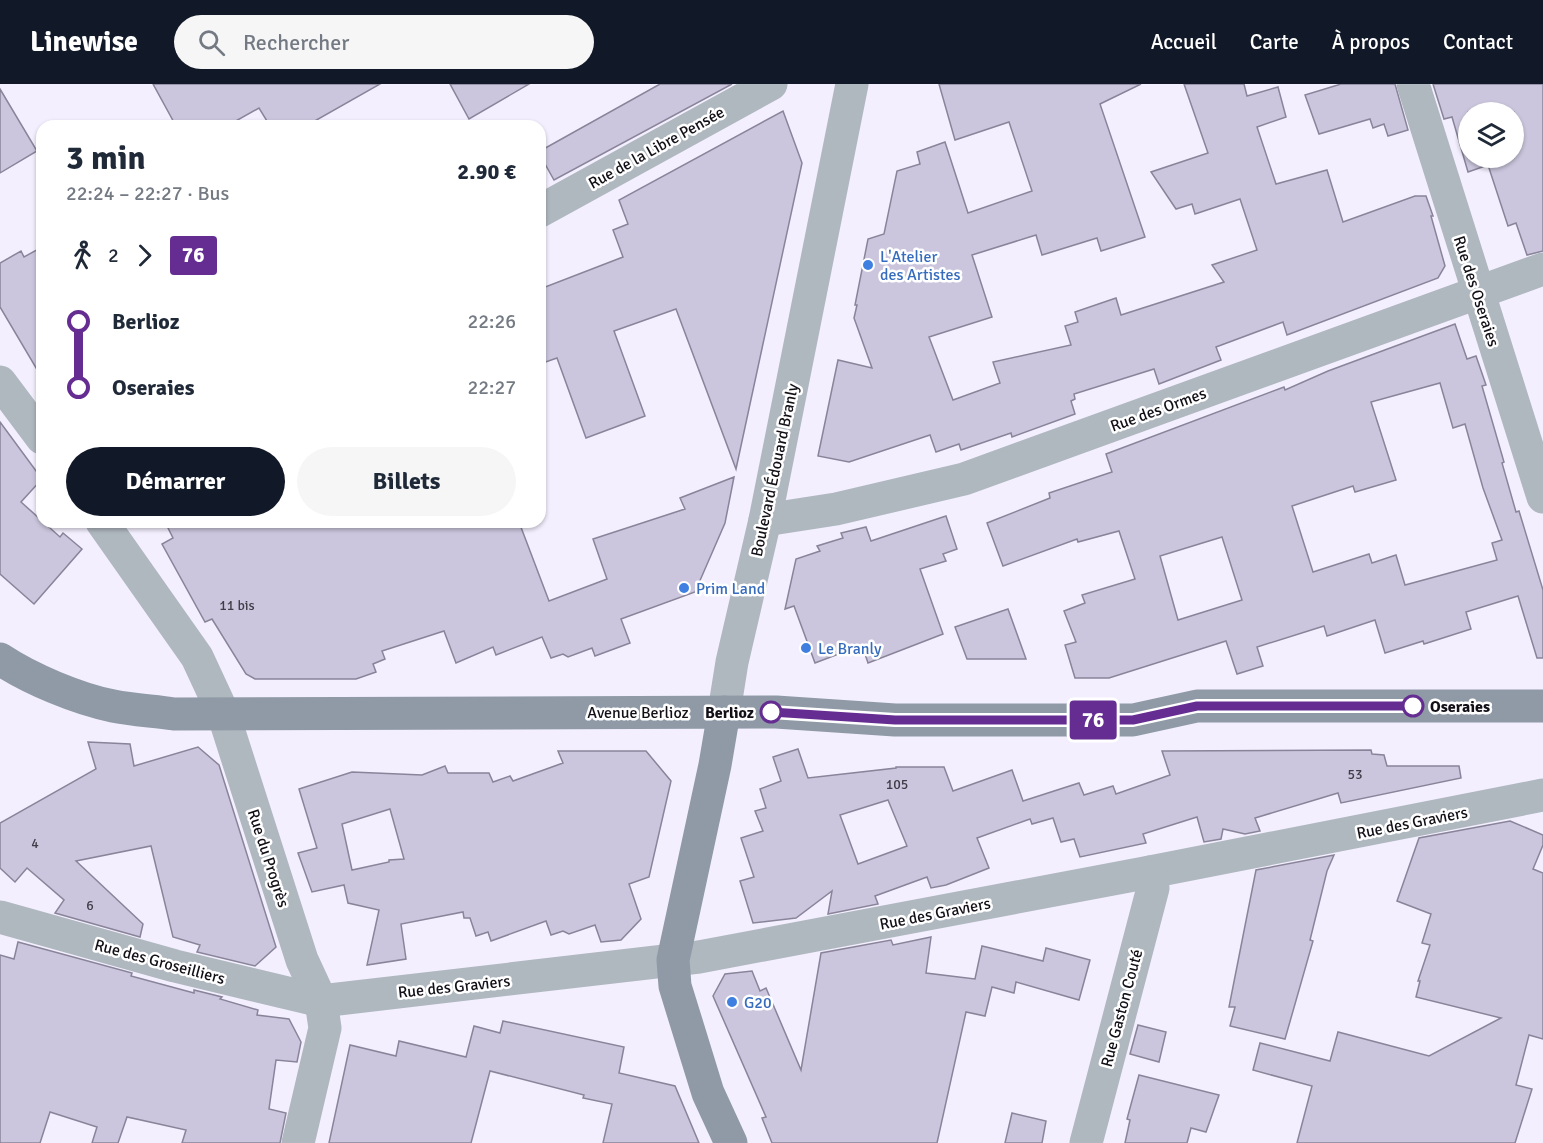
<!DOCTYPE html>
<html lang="fr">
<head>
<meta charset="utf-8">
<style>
  :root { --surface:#fff; --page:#f6f6f7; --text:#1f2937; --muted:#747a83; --accent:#111827 }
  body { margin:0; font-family:Signika,sans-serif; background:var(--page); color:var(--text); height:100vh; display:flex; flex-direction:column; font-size:22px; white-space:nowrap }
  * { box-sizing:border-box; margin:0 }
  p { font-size:20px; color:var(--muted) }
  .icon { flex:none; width:33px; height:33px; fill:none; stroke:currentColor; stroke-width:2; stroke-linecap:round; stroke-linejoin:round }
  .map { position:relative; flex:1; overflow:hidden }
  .details { position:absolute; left:36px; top:36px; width:510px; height:408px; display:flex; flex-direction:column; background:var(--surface); border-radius:18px; box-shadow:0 2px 4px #0004 }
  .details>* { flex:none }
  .badge { padding:0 12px; border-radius:4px; font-size:21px; line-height:39px }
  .buttons { position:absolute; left:1458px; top:18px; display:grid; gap:12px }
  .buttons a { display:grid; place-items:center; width:66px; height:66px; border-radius:50%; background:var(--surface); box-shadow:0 2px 4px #0004; font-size:30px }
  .map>.badge { position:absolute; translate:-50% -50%; box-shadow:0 0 0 3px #fff }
  .legs { display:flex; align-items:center; gap:9px; height:66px; padding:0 30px; font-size:20px }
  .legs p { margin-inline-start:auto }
  .head { display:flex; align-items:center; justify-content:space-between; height:102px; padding:0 30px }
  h1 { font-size:33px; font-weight:800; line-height:45px }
  .cta { display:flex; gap:12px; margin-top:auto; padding:12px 30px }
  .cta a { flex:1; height:69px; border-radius:36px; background:var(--accent); color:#fff; font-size:24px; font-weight:800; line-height:69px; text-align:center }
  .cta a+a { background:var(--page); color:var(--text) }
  ul { padding:0 30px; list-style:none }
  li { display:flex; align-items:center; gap:21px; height:66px; font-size:22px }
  li i { display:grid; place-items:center; width:9px; height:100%; margin:0 8px; background:currentColor }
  li i::after { content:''; width:15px; height:15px; margin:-8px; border:4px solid; border-radius:50%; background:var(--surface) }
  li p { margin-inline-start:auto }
  li:first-child i { background:linear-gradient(#0000 50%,currentColor 0) }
  li:last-child i { background:linear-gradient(currentColor 50%,#0000 0) }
  header { display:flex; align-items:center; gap:36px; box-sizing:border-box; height:84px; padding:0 30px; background:var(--accent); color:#fff }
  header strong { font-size:28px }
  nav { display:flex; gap:33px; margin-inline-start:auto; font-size:21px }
  .search { width:420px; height:54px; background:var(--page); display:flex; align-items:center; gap:15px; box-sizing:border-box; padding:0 21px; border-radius:33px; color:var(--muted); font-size:22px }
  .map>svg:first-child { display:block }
  .building { fill:#cbc6dd; stroke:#898499; stroke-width:1.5; fill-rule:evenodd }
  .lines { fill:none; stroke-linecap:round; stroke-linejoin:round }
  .minor { stroke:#afb7bf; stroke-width:33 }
  .tertiary { stroke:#afb7bf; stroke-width:33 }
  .secondary { stroke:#8f9aa6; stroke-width:33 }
  .line-1-casing { stroke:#fff; stroke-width:14 }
  .line-1 { stroke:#652d91; stroke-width:9 }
  .shop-dot { fill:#3f7fe0; stroke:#fff; stroke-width:2 }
  .stop-1-dot { fill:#fff; stroke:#652d91; stroke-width:3 }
  .labels { text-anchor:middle; stroke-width:5; stroke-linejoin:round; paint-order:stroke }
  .number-label { font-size:14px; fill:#403d48 }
  .street-label { font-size:16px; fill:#120f17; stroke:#fff }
  .shop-label { font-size:16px; fill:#366cbe; stroke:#fff; text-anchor:start }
  .stop-label { font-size:16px; font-weight:bold; fill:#120f17; stroke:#fff; text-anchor:start }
</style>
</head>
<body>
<header>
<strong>Linewise</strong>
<div class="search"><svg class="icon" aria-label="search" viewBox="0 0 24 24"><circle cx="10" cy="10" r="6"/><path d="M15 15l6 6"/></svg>Rechercher</div>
<nav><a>Accueil</a><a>Carte</a><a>À propos</a><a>Contact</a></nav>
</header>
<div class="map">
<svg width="1543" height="1059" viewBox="0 0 1543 1059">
  <rect width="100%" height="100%" fill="#f3effe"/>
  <g class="building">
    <polygon points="153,0 380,0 306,42 270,42 259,24 227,42 176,42"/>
    <polygon points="450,0 529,0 469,35"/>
    <polygon points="660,0 732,0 554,96 540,71 540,67"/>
    <polygon points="939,0 1141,0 1100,20 1145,153 1101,167 1097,154 1042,171 1036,151 972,171 992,233 929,253 953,316 1000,299 993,278 1071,261 1065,242 1078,238 1075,228 1116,214 1121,231 1224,198 1212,181 1257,166 1240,115 1195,130 1192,120 1176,125 1151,88 1208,69 1184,0 1244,0 1247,12 1278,3 1286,33 1257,43 1276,100 1327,86 1343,138 1415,112 1426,112 1433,132 1431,132 1445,182 1438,194 1287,251 1283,238 1216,263 1221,276 1159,300 1154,285 1074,310 1075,315 1071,317 1075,330 1012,353 1011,349 961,366 959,360 936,368 930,351 849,378 818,372 838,276 872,284 854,234 857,221 855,221 868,155 884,150 897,87 920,80 917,68 945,58 968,129 1032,107 1009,38 955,56"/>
    <polygon points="1341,0 1395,0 1408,46 1388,52 1384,40 1373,44 1370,35 1319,50 1305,11"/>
    <path d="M1433,0h110v167l-16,4 -11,-32 -8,3 -20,-61 -20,7 -16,-55 -8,2zM1468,28h46v46h-46z"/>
    <polygon points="0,5 37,67 0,89"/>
    <polygon points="783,27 802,79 736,385 676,225 614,247 645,332 586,354 557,274 540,280 540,205 623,173 613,146 628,140 619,116"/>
    <polygon points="42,163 42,294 0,223 0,179 21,167 24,173"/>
    <path d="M1455,240l12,35 9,-3 10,29 -4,1 22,76 -2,1 14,49 3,-1 24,79v68h-6l-19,-62 -52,16 5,17 -47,15 -1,-3 -38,12 -10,-33 -48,16 -3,-10 -67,21 6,19 -26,8 -11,-33 -117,37h-34l-10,-33 11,-3 -12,-31 21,-8 -3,-8 53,-16 -16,-48 -41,11 -1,-3 -74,27 -16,-43 63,-25 -1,-5 63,-21 -6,-18 178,-67 1,3 43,-19zM1440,299l13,45 12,-4 18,64 19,52 -10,3 5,17 -92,25 -9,-30 -24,8 -3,-9 -56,18 -21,-66 61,-20 2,6 41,-12 -25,-78zM1222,453l20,63 -64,20 -18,-64z"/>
    <polygon points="0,338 42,395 21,418 60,453 63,449 82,465 34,520 0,490"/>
    <polygon points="734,393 725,439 695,508 621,535 630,559 595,572 592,564 568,573 563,570 551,574 542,553 496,571 493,563 456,579 444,547 382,567 385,575 373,580 376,588 356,595 255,595 246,590 212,535 205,538 162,460 173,454 165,438 519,438 549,517 607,495 593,455 685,425 680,414"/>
    <polygon points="946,432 957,465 943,470 946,477 920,485 943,550 868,579 862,561 815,579 794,522 785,525 796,475 820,467 817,462 843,454 841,449 866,443 871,457"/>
    <polygon points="1008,525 1026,575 967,575 955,543"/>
    <polygon points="88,658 130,660 134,682 198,663 219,681 276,863 255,882 197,868 200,861 173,853 151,762 76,777 143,840 140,853 55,829 64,816 27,784 15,798 0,784 0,739 96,685"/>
    <path d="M798,665l10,29 88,-10v-1h48l9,24 59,-21 11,31 56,-18 5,12 29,-9 3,8 54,-19 -8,-24 209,-1 1,4 12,1 3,11h72l2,12 -120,25 -3,-10 -83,25 5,13 -15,3 -22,-5 -2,10 -17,3 -7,-25 -54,17 3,9 -66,14 -6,-18 -13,3 -8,-24 -21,6 -2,-5 -53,19 12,30 -43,17 -15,3 -4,-11 -52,19 3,8 -50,10 4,-23 -36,27 -43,5 -13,-42 14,-4 -13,-39 22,-7 -8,-20 11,-3 -6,-19 21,-8 -8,-24zM888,716l19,46 -49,18 -18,-49z"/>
    <path d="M558,667h88l25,30 -22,96 -20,7 12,35 -20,21 -20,2 -6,-17 -26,9 -6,-3 -12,4 -5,-14 -55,20 -3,-9 -12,4 -6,-18h-6l-1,-6 -62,12 5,35 -39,6 12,-55 -31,-7 -4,-18 -32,7 -14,-39 19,-5 -18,-59 53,-17 70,3 23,-9 3,7h41l4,9 17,-6 3,5 50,-18zM390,725l14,50 -15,1v2l-37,8 -10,-46z"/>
    <polygon points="1510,737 1543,751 1543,761 1533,785 1543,789 1543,955 1529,951 1516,1001 1532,1005 1515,1059 1297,1059 1312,1002 1253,986 1260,959 1330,977 1338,948 1429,972 1501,934 1416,913 1420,897 1418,897 1430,861 1422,859 1431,830 1397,817 1419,754"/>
    <polygon points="1334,771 1327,787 1310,856 1313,857 1285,955 1230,942 1235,923 1229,923 1256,786"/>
    <polygon points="931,853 926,889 975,895 982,862 1043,877 1046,864 1090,876 1079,916 1016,898 1014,909 992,903 985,932 966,928 937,1059 772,1059 762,1034 766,1033 713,912 725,890 752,887 760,907 766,904 801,986 821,869 891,856 893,861"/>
    <polygon points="18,858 132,889 131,892 194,909 194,906 222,913 220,915 258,926 257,931 289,935 301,958 297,978 276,976 269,1025 286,1029 280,1059 182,1059 186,1046 127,1033 118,1059 92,1059 97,1043 50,1028 40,1059 0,1059 0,871 14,875"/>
    <polygon points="503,937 624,963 619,989 675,1002 699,1059 603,1059 612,1020 583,1014 584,1011 490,987 471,1059 329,1059 350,961 396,972 399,957 466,973 474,942 500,949"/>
    <polygon points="1138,941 1166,948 1159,978 1130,970"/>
    <polygon points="1139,991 1219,1011 1206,1048 1191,1044 1187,1059 1125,1059 1130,1036 1127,1035"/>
    <polygon points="1012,1029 1046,1037 1042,1059 1005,1059"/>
  </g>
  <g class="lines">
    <g class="minor">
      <polyline points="1413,0 1543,413"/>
      <polyline points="540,127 771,0"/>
      <polyline points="0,298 42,354"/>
      <polyline points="765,436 836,425 964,395 1543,185"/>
      <polyline points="102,438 197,573 223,629 302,876 321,917 325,944 298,1059"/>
      <polyline points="0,833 175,882 321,917 699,873 1150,788 1543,711"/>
      <polyline points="1086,1059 1153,804 1150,788"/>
    </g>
    <polyline class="tertiary" points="724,628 732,578 765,436 852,0"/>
    <g class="secondary">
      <path d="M0,575c30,20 78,40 113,47 20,4 41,5 61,8l602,-2 119,8h238l64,-14h346"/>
      <polyline points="724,628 715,681 673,876 675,902 708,1009 731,1059"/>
    </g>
  </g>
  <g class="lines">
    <g class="line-1-casing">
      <polyline id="line-1" points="771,628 895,636 1133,636 1197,622 1413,622"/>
    </g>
    <use href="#line-1" class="line-1"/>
  </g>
  <g class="shop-dot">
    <circle cx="868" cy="181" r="6"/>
    <circle cx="684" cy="504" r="6"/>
    <circle cx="806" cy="564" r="6"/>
    <circle cx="732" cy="918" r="6"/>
  </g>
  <g class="stop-1-dot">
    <circle cx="1413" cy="622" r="10"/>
    <circle cx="771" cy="628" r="10"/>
  </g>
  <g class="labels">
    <g class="number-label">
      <text x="237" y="526">11 bis</text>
      <text x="1355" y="695">53</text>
      <text x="897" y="705">105</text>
      <text x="35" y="764">4</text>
      <text x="90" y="826">6</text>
    </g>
    <g class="street-label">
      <text transform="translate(656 63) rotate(-29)" y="6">Rue de la Libre Pensée</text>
      <text transform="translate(1477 207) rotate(72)" y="6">Rue des Oseraies</text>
      <text transform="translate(1158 325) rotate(-20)" y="6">Rue des Ormes</text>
      <text transform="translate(774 386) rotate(-78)" y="6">Boulevard Édouard Branly</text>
      <text x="638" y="634">Avenue Berlioz</text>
      <text transform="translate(1412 738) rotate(-11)" y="6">Rue des Graviers</text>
      <text transform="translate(269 774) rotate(72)" y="6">Rue du Progrès</text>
      <text transform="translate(935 829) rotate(-11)" y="6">Rue des Graviers</text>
      <text transform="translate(160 877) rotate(15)" y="6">Rue des Groseilliers</text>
      <text transform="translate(454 902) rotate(-6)" y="6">Rue des Graviers</text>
      <text transform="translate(1121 924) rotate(-75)" y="6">Rue Gaston Couté</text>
    </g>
    <g class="shop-label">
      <text x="880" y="178">L'Atelier<tspan x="880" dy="18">des Artistes</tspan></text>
      <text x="696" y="510">Prim Land</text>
      <text x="818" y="570">Le Branly</text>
      <text x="744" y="924">G20</text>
    </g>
    <g class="stop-label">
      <text x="1430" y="628">Oseraies</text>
      <text x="754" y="634" text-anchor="end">Berlioz</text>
    </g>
  </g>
</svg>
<div class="buttons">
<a><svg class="icon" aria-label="layers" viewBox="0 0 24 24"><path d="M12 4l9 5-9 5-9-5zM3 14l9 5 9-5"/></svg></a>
</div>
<b class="badge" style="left:1093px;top:636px;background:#652d91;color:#fff">76</b>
<section class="details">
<div class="head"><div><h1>3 min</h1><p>22:24 – 22:27 · Bus</p></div><b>2.90 €</b></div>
<div class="legs"><svg class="icon" aria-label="walk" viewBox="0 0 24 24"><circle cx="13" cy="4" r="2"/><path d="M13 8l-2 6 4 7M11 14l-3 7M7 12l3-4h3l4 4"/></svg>2<svg class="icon" aria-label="forward" viewBox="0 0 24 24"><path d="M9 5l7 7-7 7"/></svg><b class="badge" style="background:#652d91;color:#fff">76</b></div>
<ul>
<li><i style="color:#652d91"></i><b>Berlioz</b><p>22:26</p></li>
<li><i style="color:#652d91"></i><b>Oseraies</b><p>22:27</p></li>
</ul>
<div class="cta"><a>Démarrer</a><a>Billets</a></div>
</section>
</div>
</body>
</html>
